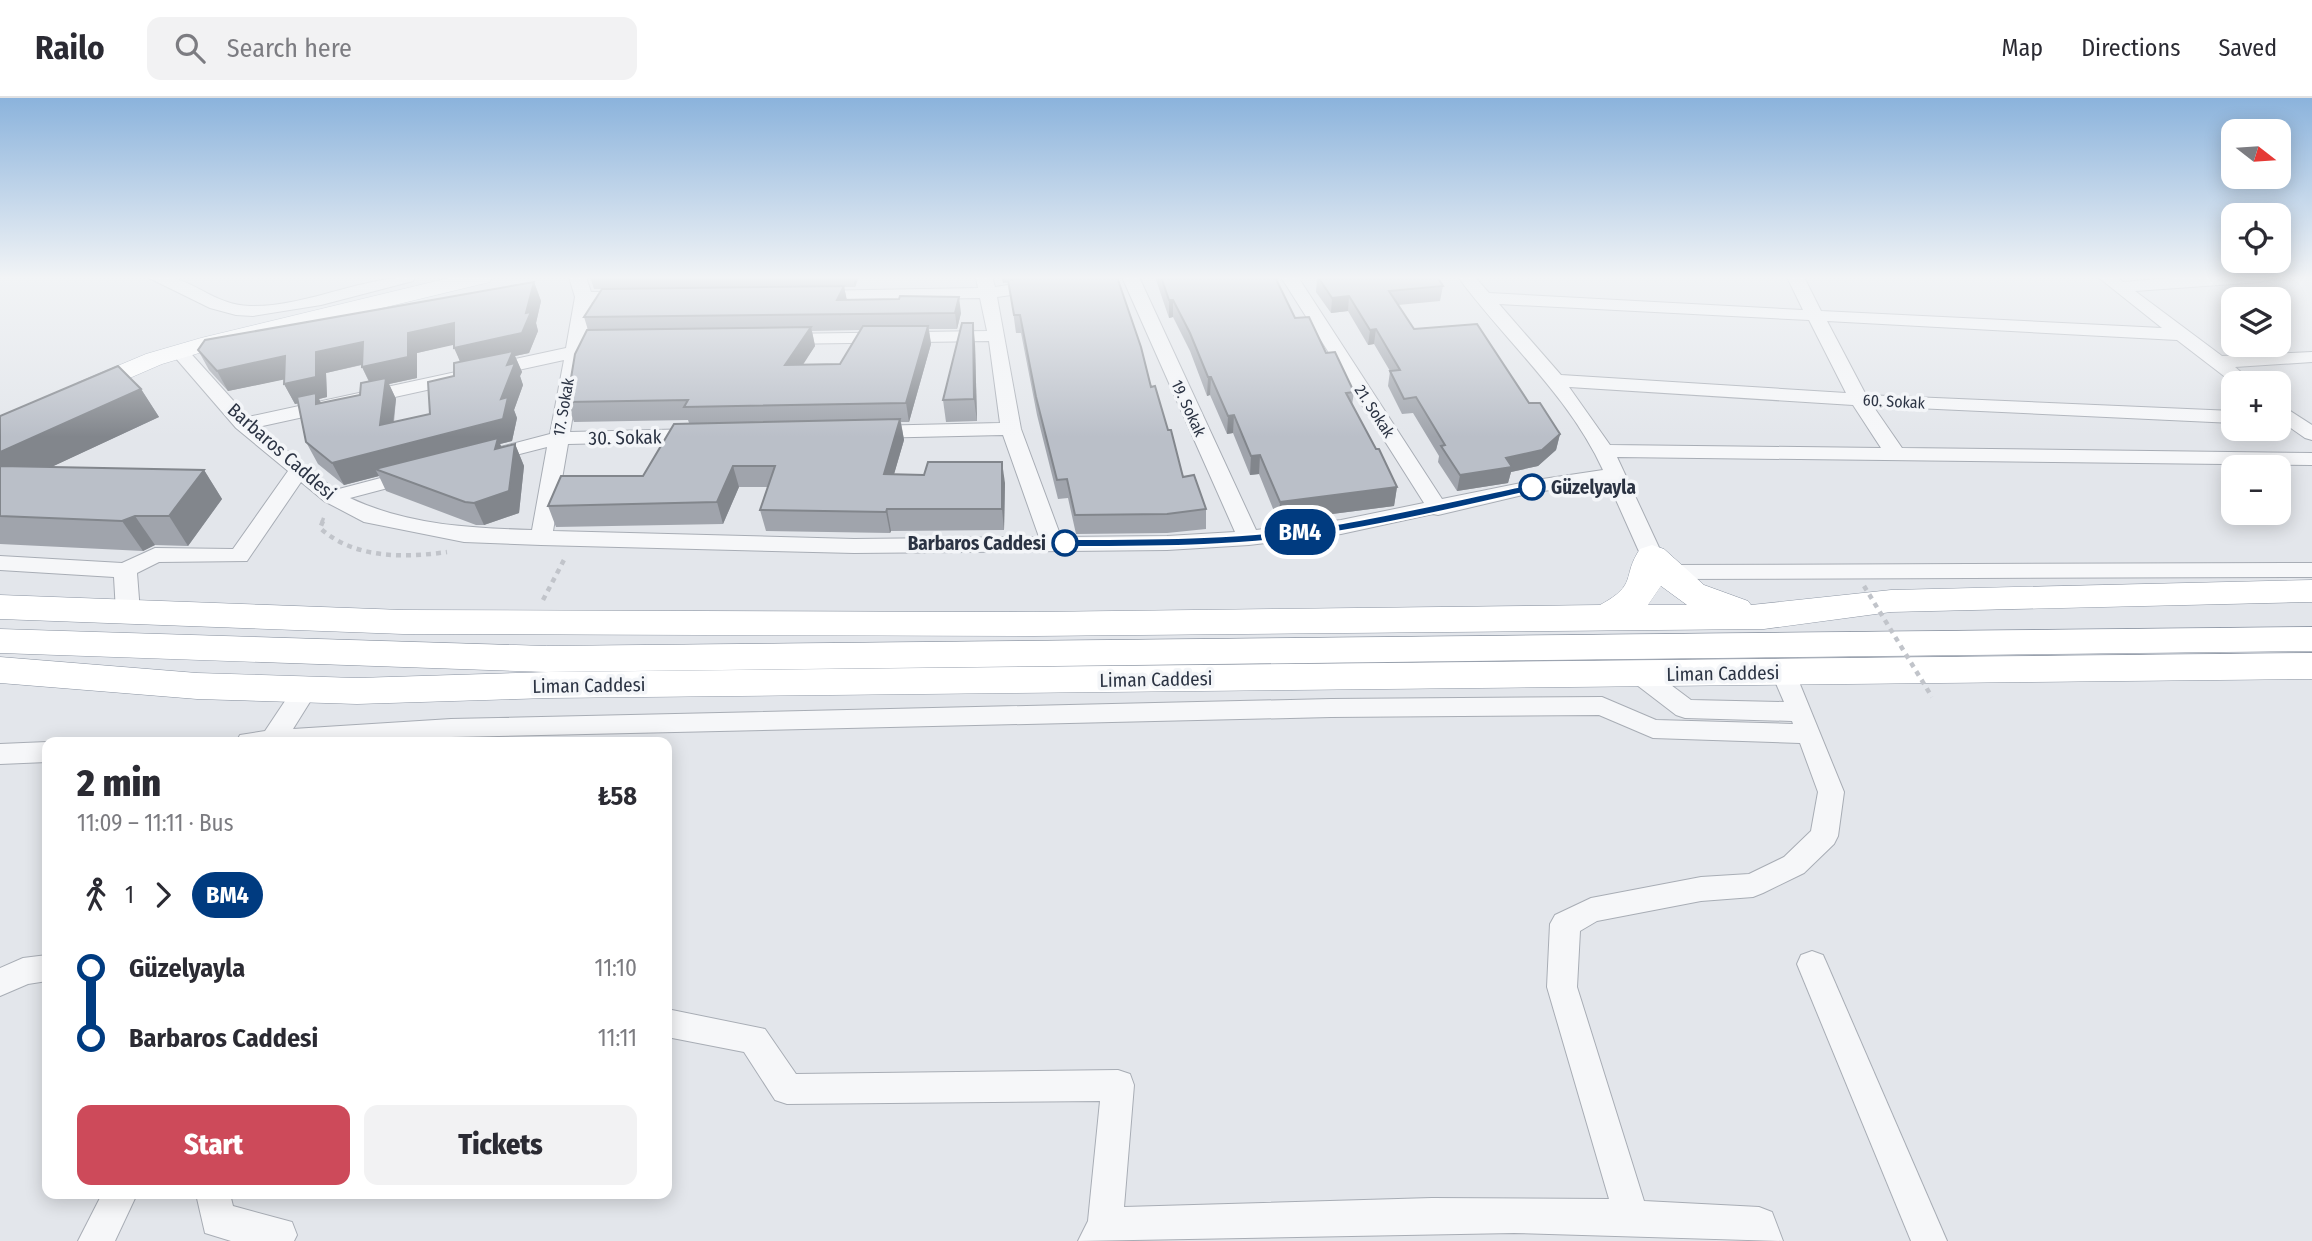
<!DOCTYPE html>
<html lang="en">
<head>
<meta charset="utf-8">
<style>
  :root { --surface:#fff; --page:#f2f2f3; --text:#2b2b33; --muted:#7c7c81; --line:#e1e1e2; --accent:#cd4a5a }
  body { margin:0; font-family:"Fira Sans Condensed",sans-serif; background:var(--page); color:var(--text); height:100vh; display:flex; flex-direction:column; font-size:26px; white-space:nowrap }
  * { box-sizing:border-box; margin:0 }
  p { font-size:23px; color:var(--muted) }
  .icon { flex:none; width:38px; height:38px; fill:none; stroke:currentColor; stroke-width:2; stroke-linecap:round; stroke-linejoin:round }
  .map { position:relative; flex:1; overflow:hidden }
  .side { position:absolute; left:42px; top:639px; width:630px; height:462px; display:flex; flex-direction:column; background:var(--surface); border-radius:14px; box-shadow:0 4px 18px #0003 }
  .side>* { flex:none }
  .badge { padding:0 14px; border-radius:23px; font-size:24px; line-height:46px }
  .needle { width:46px; rotate:107deg }
  .buttons { position:absolute; left:2221px; top:21px; display:grid; gap:14px }
  .buttons a { display:grid; place-items:center; width:70px; height:70px; border-radius:14px; background:var(--surface); box-shadow:0 4px 18px #0003; font-size:35px }
  .map>.badge { position:absolute; translate:-50% -50%; box-shadow:0 0 0 4px #fff }
  .legs { display:flex; align-items:center; gap:10px; height:77px; padding:0 35px; font-size:23px }
  .legs p { margin-inline-start:auto }
  .summary { display:flex; align-items:center; justify-content:space-between; height:119px; padding:0 35px }
  h1 { font-size:38px; font-weight:800; line-height:52px }
  .primary-button { display:flex; gap:14px; margin-top:auto; padding:14px 35px }
  .primary-button a { flex:1; height:80px; border-radius:14px; background:var(--accent); color:#fff; font-size:28px; font-weight:800; line-height:80px; text-align:center }
  .primary-button a+a { background:var(--page); color:var(--text) }
  ul { padding:0 35px; list-style:none }
  li { display:flex; align-items:center; gap:24px; height:70px; font-size:26px }
  li i { display:grid; place-items:center; width:10px; height:100%; margin:0 9px; background:currentColor }
  li i::after { content:''; width:18px; height:18px; margin:-9px; border:5px solid; border-radius:50%; background:var(--surface) }
  li p { margin-inline-start:auto }
  li:first-child i { background:linear-gradient(#0000 50%,currentColor 0) }
  li:last-child i { background:linear-gradient(currentColor 50%,#0000 0) }
  header { display:flex; align-items:center; gap:42px; box-sizing:border-box; height:98px; padding:0 35px; background:var(--surface); border-bottom:2px solid var(--line) }
  header strong { font-size:33px }
  nav { display:flex; gap:38px; margin-inline-start:auto; font-size:24px }
  .search { width:490px; height:63px; background:var(--page); display:flex; align-items:center; gap:18px; box-sizing:border-box; padding:0 24px; border-radius:14px; color:var(--muted); font-size:26px }
  .map>svg:first-child { display:block }
  .lines { fill:none; stroke-linecap:round; stroke-linejoin:round }
  .minor-casing { stroke:#a8adb5; stroke-width:2 }
  .major-casing { stroke:#a2aab7; stroke-width:1 }
  .highway-casing { stroke:#8a93a1; stroke-width:1 }
  .path-far1 { stroke:#c1c4ca; stroke-width:3.5; stroke-dasharray:4.5 4.5; stroke-linecap:butt }
  .path { stroke:#c1c4ca; stroke-width:4.5; stroke-dasharray:5 5; stroke-linecap:butt }
  .minor { fill:#f6f7f9; fill-rule:evenodd }
  .major { fill:#fff; fill-rule:evenodd }
  .highway { fill:#fff; fill-rule:evenodd }
  .path-bridge { stroke:#c1c4ca; stroke-width:4.5; stroke-dasharray:5 5; stroke-linecap:butt }
  .wall { fill:#a0a4ac; fill-rule:evenodd }
  .shaded-wall { fill:#82868c }
  .building { fill:#babfc8; stroke:#82868c; stroke-width:2 }
  .line-1 { fill:#003b80; stroke:#fff; stroke-width:2 }
  .stop-1-dot { fill:#fff; stroke:#003b80; stroke-width:3.5 }
  .labels { text-anchor:middle; stroke-width:7; stroke-linejoin:round; paint-order:stroke }
  .far-street-label { font-size:16px; fill:#2b3343; stroke:#f3f5f8 }
  .street-label { font-size:19px; fill:#2b3343; stroke:#f3f5f8 }
  .stop-label { font-size:19px; font-weight:bold; fill:#2b3343; stroke:#f3f5f8; text-anchor:start }
</style>
</head>
<body>
<header>
<strong>Railo</strong>
<div class="search"><svg class="icon" aria-label="search" viewBox="0 0 24 24"><circle cx="10" cy="10" r="6"/><path d="M15 15l6 6"/></svg>Search here</div>
<nav><a>Map</a><a>Directions</a><a>Saved</a></nav>
</header>
<div class="map">
<svg width="2312" height="1143" viewBox="0 0 2312 1143">
  <rect width="100%" height="100%" fill="#e3e6eb"/>
  <g class="lines">
    <g class="minor-casing">
      <g id="minor">
        <path d="M147,179c7,0 15,-1 22,0 27,5 47,28 81,29 57,1 109,-29 165,-29l-2,4 -92,24 -68,11 -17,-1 -26,-7z"/>
        <path d="M569,179h17l5,15h38l9,5 -9,5h-37l-22,130 127,-3 7,2 3,4 -3,4 -7,2 -129,3 -15,87 301,8 185,-2 -36,-102 -133,3 -7,-2 -3,-4 3,-4 7,-2 130,-3 -11,-82 -208,3 -9,-5 9,-5 206,-3 -7,-33 -167,3 -9,-5 9,-5 165,-3 -2,-11h16l3,10 67,-10h47l-8,5 -104,15 24,132 40,108 106,-1 68,-4 -113,-255h17l117,253 85,-10 83,-17 -143,-226h17l144,222 94,-19 67,-10c-34,-74 -97,-128 -145,-193h17l14,16 314,17 -16,-33h17l17,34 341,17 -64,-51h19l6,5 59,-5h87l-8,5 -126,9 87,65 90,-4v10l-77,5 19,16h-21l-56,-43 -350,-19 39,74 367,16v12l-360,-17 29,42 410,5v12l-695,-8 46,99 -3,5h-16l-3,-5 -33,-74 -72,10 -98,23 -5,-1 -92,20 -92,11 -82,5 -313,3 -313,-8 -77,-3 -100,-20 -40,-21 -23,-19 -54,79 -88,1 -22,11 3,39 -4,5 -8,3 -8,-3 -4,-5 -2,-35 -114,-7v-14l122,7 33,-15 78,1 55,-78 -52,-43 -63,-73 -3,-4 3,-4h12l63,70 318,-69 9,-51zM1499,206l310,16 37,73 -285,-18zM564,262l-14,74 -73,19 -3,4 3,4 7,2 63,-16 -15,83c-62,-2 -125,-5 -182,-32l72,-19 3,-4 -3,-4 -7,-2 -80,21 -77,-63zM1569,289l284,18 28,43 -271,-3z"/>
        <polygon points="2278,305 2312,327 2312,342 2305,340 2278,321"/>
        <polygon points="2312,465 2312,479 1670,481 1662,479 1659,474 1662,469 1670,467"/>
        <polygon points="1783,565 1792,568 1795,574 1844,694 1838,738 1834,746 1804,775 1763,795 1753,799 1701,803 1597,823 1580,833 1577,889 1644,1103 1759,1109 1772,1114 1783,1143 1514,1135 1078,1143 1088,1123 1100,1003 787,1006 775,1002 744,954 667,939 667,911 765,931 796,976 1118,972 1130,976 1134,987 1124,1109 1432,1100 1609,1101 1547,889 1550,826 1555,817 1591,800 1701,779 1749,776 1784,759 1811,733 1818,694 1800,645 1653,640 1599,617 1331,619 451,639 385,644 236,644 240,637 265,633 297,585 306,582 315,585 318,591 293,631 451,621 1331,601 1602,599 1656,622 1793,626 1792,623 1685,620 1676,617 1629,581 1626,575 1629,569 1638,566 1647,569 1691,602 1784,604 1771,574 1774,568"/>
        <polygon points="47,644 47,664 0,666 0,646"/>
        <polygon points="1812,853 1823,857 1827,866 1947,1143 1911,1143 1797,866 1801,857"/>
        <polygon points="47,857 47,883 28,886 0,898 0,870 23,860"/>
        <polygon points="102,1096 137,1096 115,1143 78,1143"/>
        <polygon points="196,1096 230,1096 233,1108 292,1124 297,1137 294,1143 231,1143 205,1135"/>
      </g>
    </g>
    <g class="major-casing">
      <polygon id="major" points="453,179 492,179 490,184 216,250 162,266 95,295 86,297 77,295 74,290 77,285 146,256 201,240"/>
    </g>
    <g class="highway-casing">
      <g id="highway">
        <path d="M1652,447l12,4 40,36 44,16 3,4 140,-15 421,-10v22l-421,10 -127,17 -730,7 -631,-2 -403,-15v-24l403,15 631,2 566,-7c39,-21 21,-28 40,-56zM1661,488l26,19h-39z"/>
        <polygon points="2312,529 2312,553 546,574 0,555 0,531 546,548"/>
        <polygon points="2312,555 2312,581 549,600 357,606 197,601 0,585 0,559 197,575 357,580 549,574"/>
      </g>
    </g>
    <polyline class="path-far1" points="322,424 325,416"/>
    <g class="path">
      <path d="M323,423l-3,7c34,31 84,30 127,24"/>
      <polyline points="543,502 565,460"/>
    </g>
    <use href="#minor" class="minor"/>
    <use href="#major" class="major"/>
    <use href="#highway" class="highway"/>
    <polyline class="path-bridge" points="1864,488 1932,599"/>
  </g>
  <g class="wall">
    <path d="M590,179h269l-4,10h-11l3,13 114,13 -4,16h-28l2,15 -22,78h-8l3,18 -10,34 111,9 -1,47 -113,1 -1,2 -124,-2 -6,-21 8,-23h-29l-16,37 -167,3 -8,-21 95,-30 46,-53 -1,-3 -114,2 -7,-20 21,-72 -4,-13 18,-28h-8zM861,232l-21,34 -38,1 13,-19 -3,-15z"/>
    <polygon points="1001,179 1117,179 1151,289 1183,379 1206,411 1206,431 1167,435 1076,436 1068,400 1058,401 1037,317 1021,235 1016,235 1009,184 1003,185"/>
    <polygon points="1155,179 1275,179 1295,220 1326,255 1354,294 1352,307 1397,389 1394,408 1278,423 1259,376 1250,377 1233,335 1227,336 1210,297 1207,298 1190,253 1173,219 1169,220"/>
    <polygon points="1317,179 1443,188 1440,203 1398,207 1414,231 1529,305 1560,336 1556,352 1538,368 1511,374 1508,385 1457,393 1438,364 1439,358 1413,315 1402,316 1388,288 1390,273 1374,246 1368,247 1348,213 1331,215 1316,194"/>
    <path d="M534,184l7,19 -5,22 2,8 -9,22 -14,3 7,16 -2,4 3,9 -9,25 3,8 -5,23 -12,3 2,3 13,-3 9,22 -5,47 -35,12h-8l-90,-34 -7,-15 -35,9 -26,-21 -12,-22 -8,-39 -3,1 -11,-20v-5l-56,12 -19,-21 -11,-20zM454,246l6,18 -6,14 -24,38 -36,8 2,-23 -7,-15 28,-6v-25zM362,267v2l7,15 -9,13 -39,8 -2,-4 8,-2 -1,-24z"/>
    <polygon points="975,246 977,323 946,324 943,302"/>
    <polygon points="141,291 159,319 51,369 204,372 222,401 188,448 155,447 143,453 0,446 0,318"/>
  </g>
  <g class="shaded-wall">
    <polygon points="853,179 859,179 855,189"/>
    <polygon points="1003,179 1041,179 1003,185"/>
    <polygon points="534,184 541,203 536,225 538,233 529,255 515,258 522,274 520,278 523,287 514,312 517,320 512,343 500,346 507,362 375,371 379,378 344,387 332,365 503,321 463,270 454,250 526,215"/>
    <polygon points="844,188 847,204 840,218 837,202"/>
    <polygon points="1349,198 1348,213 1331,215 1332,200"/>
    <polygon points="959,199 961,215 957,231 955,215"/>
    <polygon points="1169,202 1173,202 1173,219 1169,220"/>
    <polygon points="454,225 462,245 417,255 417,280 389,286 396,301 390,349 380,327 372,289 362,269 408,235"/>
    <polygon points="973,225 975,246 977,323 974,301"/>
    <polygon points="928,228 931,246 909,324 906,305"/>
    <polygon points="811,229 815,248 790,287 785,267"/>
    <polygon points="1376,231 1374,246 1368,247 1370,232"/>
    <polygon points="363,244 373,264 326,275 327,299 319,301 327,317 316,306 316,302 295,306 284,286 316,254"/>
    <polygon points="285,258 296,279 228,293 217,273"/>
    <polygon points="1208,279 1211,279 1210,297 1207,298"/>
    <polygon points="141,291 159,319 0,393 0,354"/>
    <polygon points="1234,317 1233,335 1227,336 1228,318"/>
    <polygon points="900,321 904,342 888,397 884,376"/>
    <polygon points="1560,336 1556,352 1538,368 1511,374 1508,385 1457,393 1460,377 1506,360"/>
    <polygon points="515,346 524,368 519,415 484,427 474,405"/>
    <polygon points="1260,357 1259,376 1250,377 1251,358"/>
    <polygon points="1002,364 1005,385 1004,432 1002,411"/>
    <polygon points="733,368 739,389 723,426 717,404"/>
    <polygon points="204,372 222,401 188,448 169,418"/>
    <polygon points="1397,389 1394,408 1278,423 1280,404"/>
    <polygon points="887,411 891,433 890,435 886,414"/>
    <polygon points="135,418 155,447 143,453 122,423"/>
  </g>
  <g class="building">
    <polygon points="1028,179 1117,179 1141,249 1151,289 1155,288 1168,332 1171,332 1183,379 1194,377 1206,411 1167,416 1075,417 1067,381 1057,382 1036,299 1020,217 1014,217 1008,182"/>
    <polygon points="1161,179 1275,179 1295,220 1309,219 1326,255 1335,254 1354,294 1346,295 1376,351 1379,351 1397,389 1280,404 1260,357 1251,358 1234,317 1228,318 1211,279 1208,279 1190,235 1173,202 1169,202"/>
    <polygon points="1318,179 1437,179 1443,188 1389,193 1414,231 1477,226 1529,305 1540,305 1560,336 1542,352 1506,360 1512,369 1460,377 1441,348 1445,347 1416,299 1404,301 1390,273 1400,272 1376,231 1370,232 1349,198 1332,200"/>
    <polygon points="534,184 526,215 531,214 522,235 454,250 454,225 408,235 408,259 362,269 363,244 316,254 316,279 284,286 285,258 217,273 198,252 205,242"/>
    <polygon points="844,188 837,202 899,201 900,198 959,199 955,215 584,219 602,191"/>
    <polygon points="962,225 973,225 974,301 943,302"/>
    <polygon points="863,228 928,228 906,305 684,309 688,302 567,304 575,256 587,232 811,229 785,267 840,266"/>
    <polygon points="513,253 507,267 515,265 501,301 508,299 503,321 332,365 306,344 297,299 316,295 316,306 360,297 361,285 386,280 380,327 430,316 428,284 454,278 454,265"/>
    <polygon points="118,268 141,291 0,354 0,318"/>
    <polygon points="900,321 884,376 924,377 928,364 1002,364 1002,411 887,411 886,414 760,412 775,368 733,368 717,404 548,408 561,378 643,378 674,326"/>
    <polygon points="498,340 495,351 515,346 509,393 474,405 465,404 375,371"/>
    <polygon points="0,368 204,372 169,418 135,418 122,423 0,418"/>
  </g>
  <linearGradient id="sky" x2="0" y2="1"><stop stop-color="#8bb3dc"/><stop offset="0.53" stop-color="#f2f4f6"/><stop offset="1" stop-color="#f2f4f6" stop-opacity="0"/></linearGradient>
  <rect width="2312" height="339" fill="url(#sky)"/>
  <path class="line-1" d="M1532,386l4,1v5c-64,15 -129,30 -194,41 -91,16 -185,16 -277,16l-7,-4 7,-4c92,0 186,0 278,-16 63,-11 126,-26 189,-39z"/>
  <g class="stop-1-dot">
    <circle cx="1532" cy="389" r="12"/>
    <circle cx="1065" cy="445" r="12"/>
  </g>
  <g class="labels">
    <g class="far-street-label">
      <text transform="translate(1894 303) rotate(3)" y="6">60. Sokak</text>
      <text transform="translate(563 309) rotate(-80)" y="6">17. Sokak</text>
      <text transform="translate(1189 310) rotate(65)" y="6">19. Sokak</text>
      <text transform="translate(1375 313) rotate(57)" y="6">21. Sokak</text>
    </g>
    <g class="street-label">
      <text transform="translate(625 339) rotate(-1)" y="7">30. Sokak</text>
      <text transform="translate(282 353) rotate(41)" y="7">Barbaros Caddesi</text>
      <text transform="translate(1723 575) rotate(-1)" y="7">Liman Caddesi</text>
      <text transform="translate(1156 581) rotate(-1)" y="7">Liman Caddesi</text>
      <text transform="translate(589 587) rotate(-1)" y="7">Liman Caddesi</text>
    </g>
    <g class="stop-label">
      <text x="1551" y="396">Güzelyayla</text>
      <text x="1046" y="452" text-anchor="end">Barbaros Caddesi</text>
    </g>
  </g>
</svg>
<div class="buttons">
<a><svg class="needle" viewBox="-14 -14 28 28"><path d="M0-13l5 13h-10z" fill="#e53935"/><path d="M0 13l5-13h-10z" fill="#7c7c81"/></svg></a>
<a><svg class="icon" aria-label="locate" viewBox="0 0 24 24"><circle cx="12" cy="12" r="6"/><path d="M12 2v4M12 18v4M2 12h4M18 12h4"/></svg></a>
<a><svg class="icon" aria-label="layers" viewBox="0 0 24 24"><path d="M12 4l9 5-9 5-9-5zM3 14l9 5 9-5"/></svg></a>
<a>+</a>
<a>−</a>
</div>
<b class="badge" style="left:1300px;top:434px;background:#003b80;color:#fff">BM4</b>
<section class="side">
<div class="summary"><div><h1>2 min</h1><p>11:09 – 11:11 · Bus</p></div><b>₺58</b></div>
<div class="legs"><svg class="icon" aria-label="walk" viewBox="0 0 24 24"><circle cx="13" cy="4" r="2"/><path d="M13 8l-2 6 4 7M11 14l-3 7M7 12l3-4h3l4 4"/></svg>1<svg class="icon" aria-label="forward" viewBox="0 0 24 24"><path d="M9 5l7 7-7 7"/></svg><b class="badge" style="background:#003b80;color:#fff">BM4</b></div>
<ul>
<li><i style="color:#003b80"></i><b>Güzelyayla</b><p>11:10</p></li>
<li><i style="color:#003b80"></i><b>Barbaros Caddesi</b><p>11:11</p></li>
</ul>
<div class="primary-button"><a>Start</a><a>Tickets</a></div>
</section>
</div>
</body>
</html>
